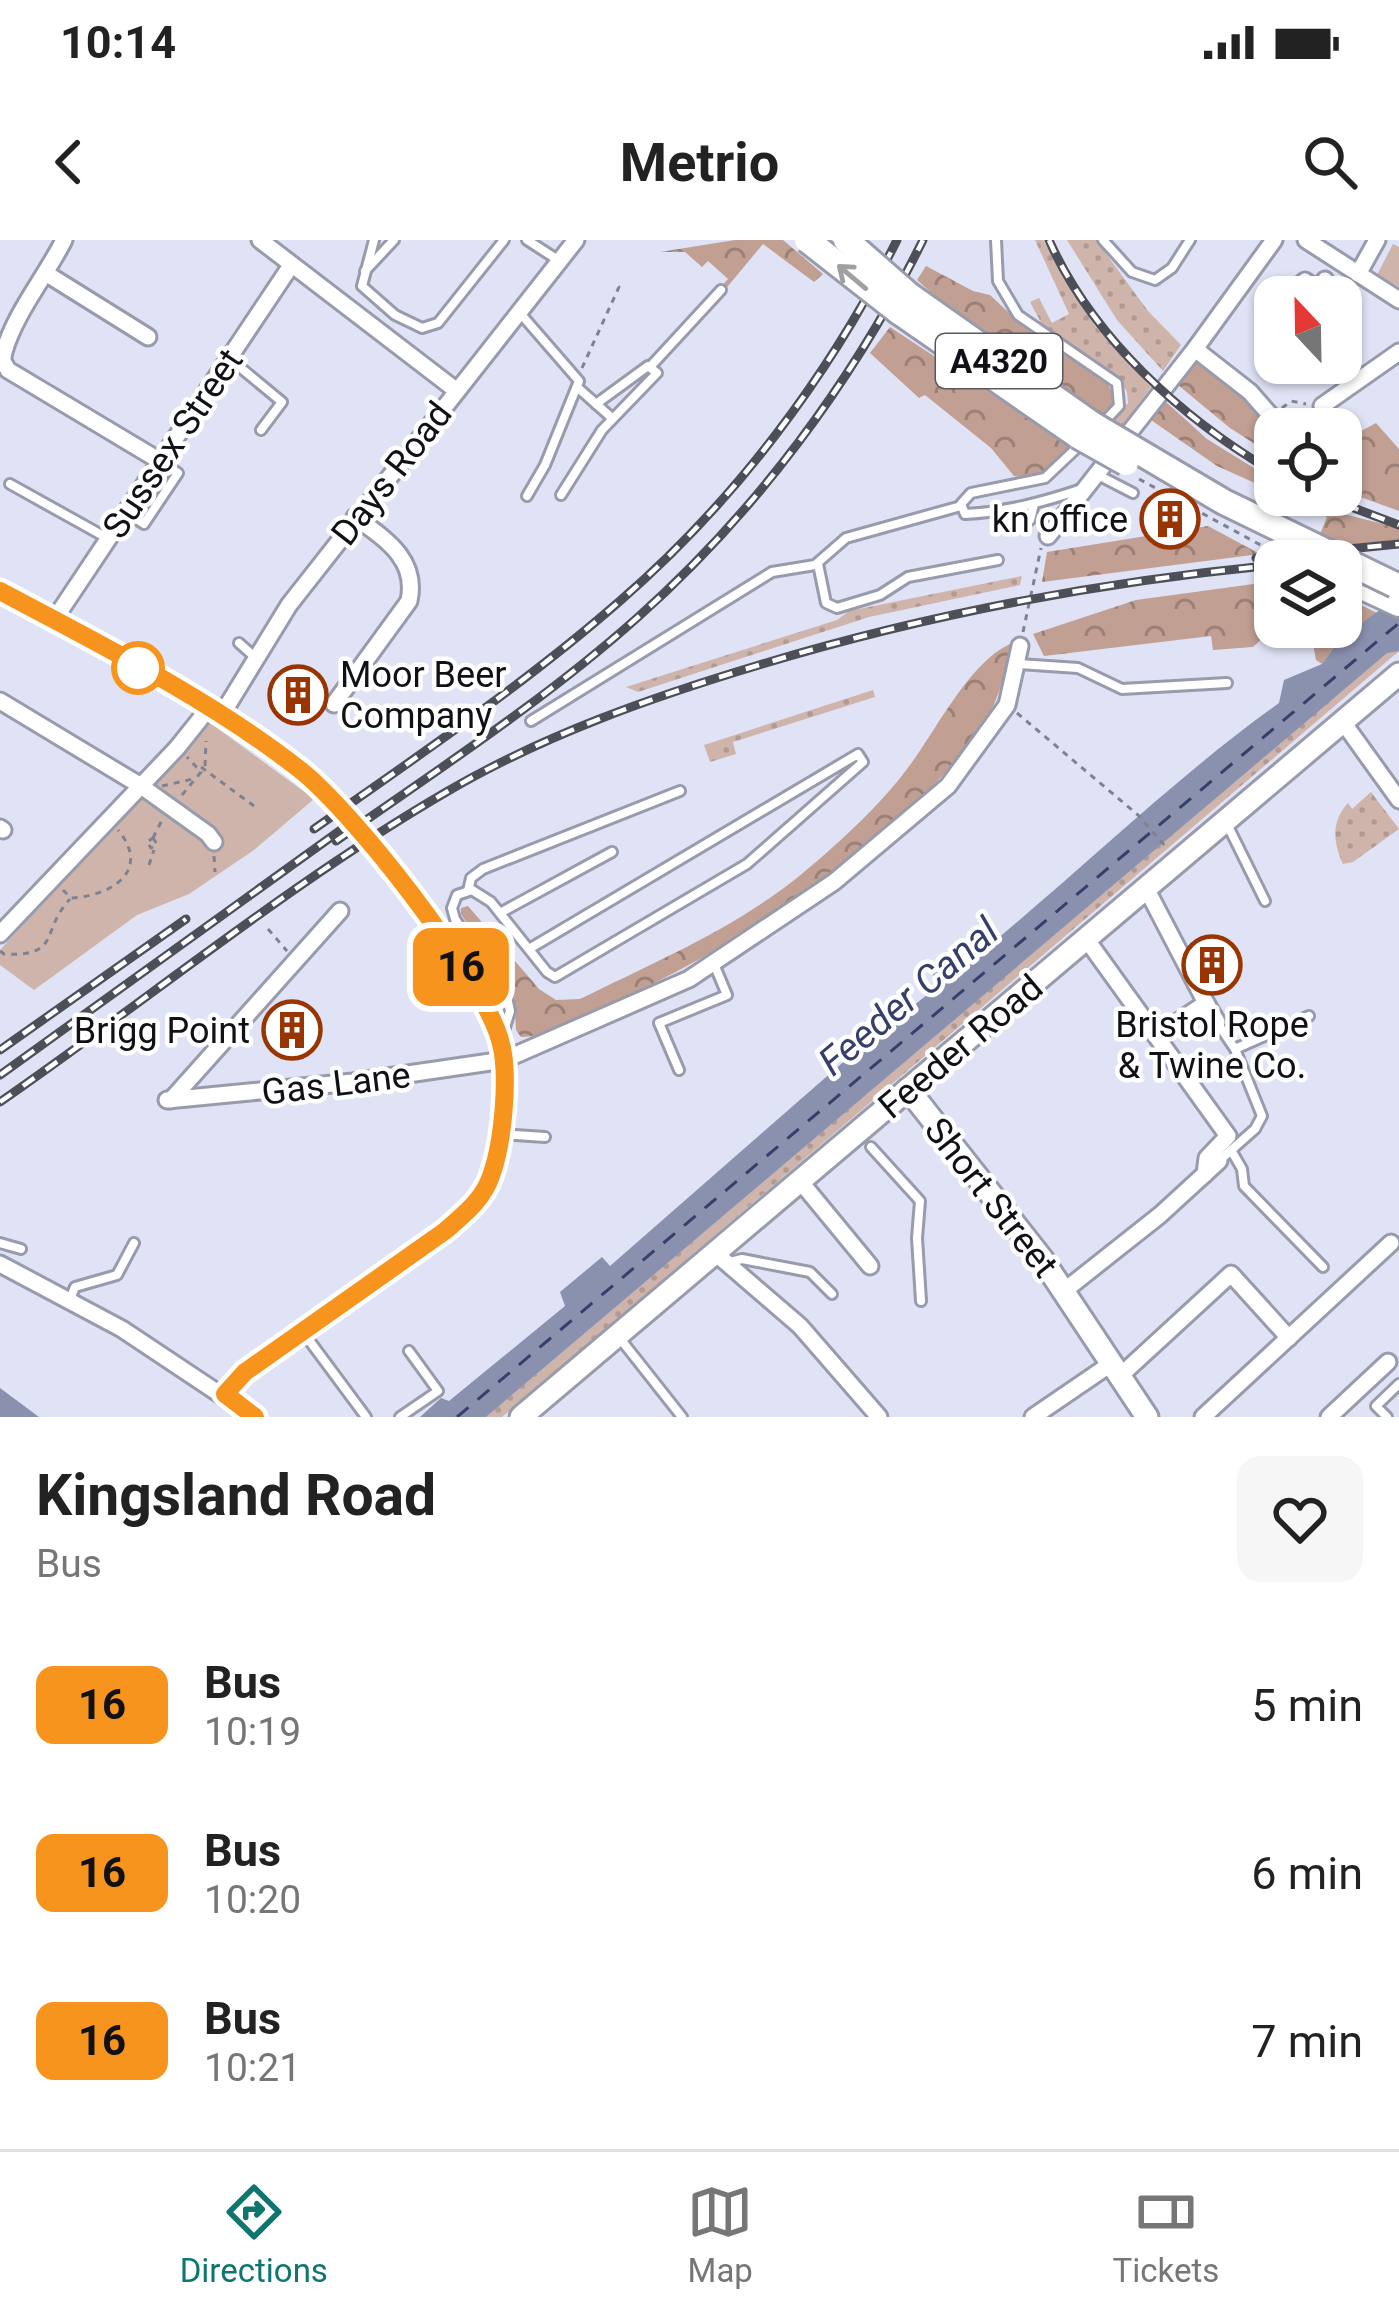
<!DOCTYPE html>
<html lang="en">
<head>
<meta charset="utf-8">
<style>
  :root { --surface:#fff; --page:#f6f6f6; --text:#222; --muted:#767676; --line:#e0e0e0; --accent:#0f766e }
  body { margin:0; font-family:Roboto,sans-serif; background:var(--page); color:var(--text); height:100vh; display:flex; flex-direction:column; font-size:45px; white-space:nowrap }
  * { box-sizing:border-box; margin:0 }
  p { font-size:39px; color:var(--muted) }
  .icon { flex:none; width:66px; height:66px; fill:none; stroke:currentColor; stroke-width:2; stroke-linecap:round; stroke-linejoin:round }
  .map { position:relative; height:1177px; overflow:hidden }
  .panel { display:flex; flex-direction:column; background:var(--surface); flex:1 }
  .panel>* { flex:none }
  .badge { padding:0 24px; border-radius:18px; font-size:42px; line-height:78px }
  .needle { width:78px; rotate:338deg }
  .fabs { position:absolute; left:1254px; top:36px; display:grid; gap:24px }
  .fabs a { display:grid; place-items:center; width:108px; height:108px; border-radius:24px; background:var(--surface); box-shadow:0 3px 9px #0004; font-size:60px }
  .map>.badge { position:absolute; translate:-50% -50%; box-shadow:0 0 0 6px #fff }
  .round { display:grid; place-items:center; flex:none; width:126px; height:126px; border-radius:24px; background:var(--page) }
  .summary { display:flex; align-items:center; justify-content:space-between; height:204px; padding:0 36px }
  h1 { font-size:57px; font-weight:700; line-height:90px }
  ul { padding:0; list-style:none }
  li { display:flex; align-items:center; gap:36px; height:168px; padding:0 36px }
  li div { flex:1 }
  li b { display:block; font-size:45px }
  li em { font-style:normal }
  li .badge { min-width:132px; font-weight:700; text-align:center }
  .status { display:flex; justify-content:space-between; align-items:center; height:84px; padding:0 60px; background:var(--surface); direction:ltr }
  .status svg { height:33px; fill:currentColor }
  header { display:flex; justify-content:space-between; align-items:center; height:156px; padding:0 36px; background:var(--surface); font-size:54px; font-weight:700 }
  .menu { display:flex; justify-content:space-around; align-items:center; height:168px; border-top:3px solid var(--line); background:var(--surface); font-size:33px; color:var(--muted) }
  .menu a { display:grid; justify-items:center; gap:6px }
  .menu .current { color:var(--accent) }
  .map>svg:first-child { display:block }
  .grass { fill:url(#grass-dots) }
  .forest { fill:url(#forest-crowns) }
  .park { fill:#cfb4ab }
  .water { fill:#8a91af }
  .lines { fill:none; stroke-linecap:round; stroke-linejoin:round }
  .ferry { stroke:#363e6a; stroke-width:3; stroke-dasharray:15 12; stroke-linecap:butt }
  .street-tunnel { stroke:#c0c4d4; stroke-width:15; stroke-dasharray:15 8; stroke-linecap:butt }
  .lane-casing { stroke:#979bac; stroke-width:14 }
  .street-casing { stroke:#979bac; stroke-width:21 }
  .secondary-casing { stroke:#979bac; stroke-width:27 }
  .primary-casing { stroke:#979bac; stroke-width:30 }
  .path { stroke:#7f828e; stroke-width:3; stroke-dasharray:6 6; stroke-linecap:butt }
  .lane { stroke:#fff; stroke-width:8 }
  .street { stroke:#fff; stroke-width:15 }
  .secondary { stroke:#fff; stroke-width:21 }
  .primary { stroke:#fff; stroke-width:24 }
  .rail-casing { stroke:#4d4f58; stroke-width:9 }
  .rail { stroke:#fff; stroke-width:4.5; stroke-dasharray:14; stroke-linecap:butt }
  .primary-bridge-casing { stroke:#979bac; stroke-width:30; stroke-linecap:butt }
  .path-bridge { stroke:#7f828e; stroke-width:3; stroke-dasharray:6 6; stroke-linecap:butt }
  .primary-bridge { stroke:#fff; stroke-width:24 }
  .oneway { stroke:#9fa0a2 }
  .line-casing { stroke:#fff; stroke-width:27 }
  .line { stroke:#f7941e; stroke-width:18 }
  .stop-dot { fill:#fff; stroke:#f7941e; stroke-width:6 }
  .labels { text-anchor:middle; stroke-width:9; stroke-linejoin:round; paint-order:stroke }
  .shield { fill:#fff; stroke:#58585d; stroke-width:3 }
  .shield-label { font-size:33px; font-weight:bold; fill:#101117 }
  .street-label { font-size:36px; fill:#101117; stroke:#fff }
  .poi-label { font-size:36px; fill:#101117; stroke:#fff; text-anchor:end }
  .water-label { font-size:39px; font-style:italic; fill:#363e6a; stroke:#fff }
</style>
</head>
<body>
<div class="status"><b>10:14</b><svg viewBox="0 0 49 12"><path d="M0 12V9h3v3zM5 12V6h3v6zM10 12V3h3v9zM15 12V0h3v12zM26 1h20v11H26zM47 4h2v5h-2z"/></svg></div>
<header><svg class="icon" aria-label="back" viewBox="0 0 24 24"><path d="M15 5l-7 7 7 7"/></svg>Metrio<svg class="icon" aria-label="search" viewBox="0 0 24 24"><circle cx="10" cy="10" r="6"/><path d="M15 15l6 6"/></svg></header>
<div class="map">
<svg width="1399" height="1177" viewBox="0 0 1399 1177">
  <defs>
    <pattern id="grass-dots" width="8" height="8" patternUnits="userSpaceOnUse" patternTransform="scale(3)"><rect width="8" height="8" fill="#cfb4ab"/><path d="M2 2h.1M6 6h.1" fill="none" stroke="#b19a92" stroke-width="1.8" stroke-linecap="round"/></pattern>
    <pattern id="forest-crowns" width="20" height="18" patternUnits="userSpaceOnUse" patternTransform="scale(3)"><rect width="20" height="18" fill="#c19f92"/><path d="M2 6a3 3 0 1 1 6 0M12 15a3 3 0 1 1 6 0" fill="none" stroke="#9b8076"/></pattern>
  </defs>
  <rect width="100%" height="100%" fill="#dfe3f5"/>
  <g class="grass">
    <polygon points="1035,0 1043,0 1096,87 1151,147 1123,185 1114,180 1128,163 1127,152 1117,135 1044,88 1030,62 1039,58 1052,83 1069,74"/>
    <polygon points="1067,0 1096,0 1148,71 1181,105 1163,131 1117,80"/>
    <polygon points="1022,336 1020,345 869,377 638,452 626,447 837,380 849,371"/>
    <polygon points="1399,411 502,1177 486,1177 1387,412"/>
    <polygon points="873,450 875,457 733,502 736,514 710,522 704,505"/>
    <path d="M1371,552l28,37 -46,33 -10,2c-10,-22 -12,-43 5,-61l4,6z"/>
  </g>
  <g class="forest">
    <polygon points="735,0 783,0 823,34 814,42 763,4 723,52 720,48 728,39 708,21 702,27 685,12 660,12"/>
    <path d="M926,26l47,25 17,4 33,31 83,55 8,14 -3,13 -8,6c-66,-40 -129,-82 -186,-134z"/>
    <path d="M890,87l181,120c-16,19 -32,32 -57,29l-23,-28 -66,-53 -6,3 -49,-45z"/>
    <path d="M1199,118c36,27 76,50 76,99l-45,-29 -52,-43z"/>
    <polygon points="1165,161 1207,199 1275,241 1275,252 1217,226 1151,180"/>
    <polygon points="1376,183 1399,209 1399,271 1341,250 1341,202"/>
    <polygon points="1280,255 1301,255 1340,273 1399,288 1399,300 1342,305 1320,294 1327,277 1297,266"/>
    <polygon points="1208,286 1260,314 1042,342 1047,312"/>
    <polygon points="1275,341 1275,387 1253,407 1213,410 1211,396 1044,416 1033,394 1136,360"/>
    <polygon points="1341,355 1379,374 1340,399 1322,424 1316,420 1310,387 1341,387"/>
    <path d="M1010,404c-6,35 -13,64 -35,93 -85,113 -255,221 -385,276 -21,9 -45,24 -69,24l-5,-7 -2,-36 -53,-80v-6l7,-2 71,83 17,11 24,-1c79,-39 163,-74 230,-132 31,-26 73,-65 97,-98 28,-36 61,-106 103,-125z"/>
  </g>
  <g class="park">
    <polygon points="1393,4 1399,7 1399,47 1377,35"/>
    <polygon points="209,482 314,559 254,610 189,654 137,675 34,750 0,725 0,710"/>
  </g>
  <g class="water">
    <path d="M1399,356v55l-12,2 -901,764h-66l21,-19 8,3 116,-95 -5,-14 42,-35 8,9 231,-202 97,-78 -7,-15 8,-7 12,12c113,-88 212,-190 328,-273l5,-23 38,-16 18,-25z"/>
    <polygon points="0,1148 39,1177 0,1177"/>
  </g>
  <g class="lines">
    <polyline class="ferry" points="457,1177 1399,383"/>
    <polyline class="street-tunnel" points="321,550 360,588 376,612"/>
    <g class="lane-casing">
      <g id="lane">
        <polyline points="374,0 362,46 395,75 422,88 438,83 504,0"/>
        <polyline points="527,0 558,20"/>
        <polyline points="996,0 998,41 1018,75 1117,143 1119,166 1102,184"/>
        <polyline points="1103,0 1132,32 1155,40 1172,28 1190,0"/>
        <polyline points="365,31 394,0"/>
        <polyline points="520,73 579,141 545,225 527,256"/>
        <polyline points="230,119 282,162 261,190"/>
        <polyline points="650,127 721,50"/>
        <polyline points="577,147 612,178"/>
        <polyline points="1096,234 1133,253"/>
        <polyline points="10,244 107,298"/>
        <path d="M1082,249c-39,13 -76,23 -117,25l-4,-10 10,-11 74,-15 37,-35"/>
        <polyline points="561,255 602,190 657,133 648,126 596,164"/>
        <polyline points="1007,269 1012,283 1021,285 1030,280 1034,264"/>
        <polyline points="127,273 144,284 178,233 160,221"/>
        <polyline points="818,324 826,363 837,368 880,355 908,337 998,320"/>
        <polyline points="239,403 256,418"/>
        <polyline points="1019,424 1078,428 1122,449 1227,443"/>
        <polyline points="531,481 772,332 815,325 846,298 961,266"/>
        <polyline points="1226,582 1265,661"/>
        <polyline points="468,651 471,638 483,629 680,551"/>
        <polyline points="500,673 612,612"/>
        <polyline points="1218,784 1235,809 1262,876 1255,889 1220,920"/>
        <polyline points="503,794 510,771 507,757 455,679 452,668 457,655 472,650 491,662 547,732 555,737 747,624 863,522 858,514 529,709"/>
        <polyline points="1235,809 1309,776"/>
        <polyline points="679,830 659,783 727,755 714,724"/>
        <polyline points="500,894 545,897"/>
        <polyline points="871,907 920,961 917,998 921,1061"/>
        <polyline points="1231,910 1242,929 1244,946 1323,1027"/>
        <polyline points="0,1003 21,1009"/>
        <polyline points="730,1022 742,1019 810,1032 832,1054"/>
        <polyline points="70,1059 75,1047 117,1035 134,1003"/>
        <polyline points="303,1092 366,1177"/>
        <polyline points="618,1096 682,1177"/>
        <polyline points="400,1177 438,1151 409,1111"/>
        <polyline points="1387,1177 1376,1166 1399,1144"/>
      </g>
    </g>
    <g class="street-casing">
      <g id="street">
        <path d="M64,0c-18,36 -49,73 -60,112 -2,10 -1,9 4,18l152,91"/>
        <polyline points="260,0 457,151"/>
        <polyline points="1306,0 1399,60"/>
        <polyline points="47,34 148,97"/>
        <polyline points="1358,34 1377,0"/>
        <polyline points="1287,56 1305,41 1319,51 1325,40"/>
        <polyline points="1195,109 1250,152 1278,184"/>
        <polyline points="1322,166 1399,112"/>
        <polyline points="1048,296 1195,109 1274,0"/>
        <path d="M0,351c101,55 240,120 321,199"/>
        <polyline points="54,380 290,27"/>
        <polyline points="0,461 141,546 208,594 214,602"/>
        <path d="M334,464l75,-103c9,-42 -24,-62 -54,-84"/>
        <polyline points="221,476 289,365 576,0"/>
        <polyline points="1343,482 1399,560"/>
        <polyline points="0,588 3,590"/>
        <polyline points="1146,648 1206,763 1157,796"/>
        <polyline points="0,694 177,508 209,468"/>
        <polyline points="1087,700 1228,896 1207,918 1205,934"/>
        <polyline points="1206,763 1217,782"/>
        <polyline points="167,860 353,842 504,820 689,739 834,642 948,546 1007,465 1020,406"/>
        <polyline points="171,860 340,671"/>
        <polyline points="800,941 870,1026"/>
        <polyline points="714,1012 800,1086 879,1177"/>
        <polyline points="0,1024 122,1089 254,1177"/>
        <polyline points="1064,1051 1160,975 1219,921"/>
        <polyline points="1120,1136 1231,1034 1289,1098"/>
        <path d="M225,1154l20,-21 200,-142c41,-35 49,-57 55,-111 3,-24 7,-51 2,-74 -14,-62 -87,-143 -126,-194"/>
        <polyline points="1033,1177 1112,1123"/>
        <polyline points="1203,1177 1391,1003"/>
        <polyline points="1329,1177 1388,1122"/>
      </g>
    </g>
    <g class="secondary-casing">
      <g id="secondary">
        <polyline points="908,849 1042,1019 1147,1177"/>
        <polyline points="521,1177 1399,434"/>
      </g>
    </g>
    <g class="primary-casing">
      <g id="primary">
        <polyline points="909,55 1092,184"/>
        <polyline points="899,72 1078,196"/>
        <polyline points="1341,337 1399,364"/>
      </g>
    </g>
    <g class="path">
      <polyline points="582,128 619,47 616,44"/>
      <polyline points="1282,168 1291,161 1306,164"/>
      <polyline points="1023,392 1041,308"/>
      <polyline points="1017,473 1138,575 1166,607"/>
      <polyline points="205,526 206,501"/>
      <polyline points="201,527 254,566"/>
      <polyline points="162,546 193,539"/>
      <polyline points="182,555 201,532 187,517"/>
      <polyline points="153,598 163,578"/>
      <polygon points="153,598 157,604 151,608 147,602"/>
      <polyline points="214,616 215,632"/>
      <polyline points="149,625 154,610"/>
      <path d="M63,650l8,8c40,-2 81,-27 47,-68"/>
      <polyline points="268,689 287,711"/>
      <path d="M0,711l4,3c58,3 36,-23 66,-55"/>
    </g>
    <use href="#lane" class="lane"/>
    <use href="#street" class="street"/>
    <use href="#secondary" class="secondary"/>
    <use href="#primary" class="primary"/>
    <g class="rail-casing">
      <g id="rail">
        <path d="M1049,0c44,99 134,179 226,233"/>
        <polyline points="1319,255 1399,285"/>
        <polyline points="1256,318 1399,304"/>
        <path d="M314,589c104,-73 211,-145 307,-229 114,-99 209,-225 276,-360"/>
        <path d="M336,601c101,-71 208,-140 301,-223 118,-105 216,-236 286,-378"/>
        <polyline points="0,810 186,679"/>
        <polyline points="0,835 345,587"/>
        <path d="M0,862c149,-103 291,-220 448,-311 96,-56 204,-94 311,-126 169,-51 340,-83 516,-100"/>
      </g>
    </g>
    <use href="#rail" class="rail"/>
    <g class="primary-bridge-casing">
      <g id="primary-bridge">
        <polyline points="807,0 899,72"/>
        <polyline points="846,0 909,55"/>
        <polyline points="1092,184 1224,262 1395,345"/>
        <polyline points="1078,196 1126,223"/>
      </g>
    </g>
    <polyline class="path-bridge" points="1139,239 1290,321"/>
    <use href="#primary-bridge" class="primary-bridge"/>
  </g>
  <defs><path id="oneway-shaft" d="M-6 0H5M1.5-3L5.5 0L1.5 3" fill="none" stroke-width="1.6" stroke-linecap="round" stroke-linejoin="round" transform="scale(3)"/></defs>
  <use class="oneway" href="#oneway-shaft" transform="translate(852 37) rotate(-140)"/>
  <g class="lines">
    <g class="line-casing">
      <path id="line" d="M0,351c101,54 208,107 299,178 54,42 183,207 201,271 10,33 3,103 -9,136 -8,24 -28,39 -46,55l-200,141 -20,22 30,23"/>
    </g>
    <use href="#line" class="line"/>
  </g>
  <defs>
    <g id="building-ring" transform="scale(3)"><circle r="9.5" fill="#fff" stroke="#993503" stroke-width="1.5"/><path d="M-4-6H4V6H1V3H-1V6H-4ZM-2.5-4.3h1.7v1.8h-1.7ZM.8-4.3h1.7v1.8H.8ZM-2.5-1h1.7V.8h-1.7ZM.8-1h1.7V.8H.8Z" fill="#993503"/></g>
  </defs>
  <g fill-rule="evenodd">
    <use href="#building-ring" x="1170" y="279"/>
    <use href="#building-ring" x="298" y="455"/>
    <use href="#building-ring" x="1212" y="725"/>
    <use href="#building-ring" x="292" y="790"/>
  </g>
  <circle class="stop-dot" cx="138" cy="428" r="24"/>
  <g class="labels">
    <rect class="shield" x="936" y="94" width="126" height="54" rx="9"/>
    <g class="shield-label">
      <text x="999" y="133">A4320</text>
    </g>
    <g class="street-label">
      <text transform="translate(172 203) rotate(-56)" y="13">Sussex Street</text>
      <text transform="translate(391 233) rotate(-52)" y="13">Days Road</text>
      <text transform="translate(960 806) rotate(-40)" y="13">Feeder Road</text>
      <text transform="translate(336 843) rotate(-7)" y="13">Gas Lane</text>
      <text transform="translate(992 957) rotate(52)" y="13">Short Street</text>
    </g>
    <g class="poi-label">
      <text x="1128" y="292">kn office</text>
      <text x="340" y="447" text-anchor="start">Moor Beer<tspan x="340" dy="41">Company</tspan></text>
      <text x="1212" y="797" text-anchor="middle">Bristol Rope<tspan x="1212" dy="41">&amp; Twine Co.</tspan></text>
      <text x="250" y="803">Brigg Point</text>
    </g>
    <g class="water-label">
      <text transform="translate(908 756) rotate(-40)" y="14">Feeder Canal</text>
    </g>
  </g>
</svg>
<div class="fabs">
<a><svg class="needle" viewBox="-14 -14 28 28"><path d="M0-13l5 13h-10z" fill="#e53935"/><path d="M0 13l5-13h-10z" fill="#767676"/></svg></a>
<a><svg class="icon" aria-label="locate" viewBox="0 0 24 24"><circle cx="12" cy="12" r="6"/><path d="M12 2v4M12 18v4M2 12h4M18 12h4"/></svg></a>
<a><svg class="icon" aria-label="layers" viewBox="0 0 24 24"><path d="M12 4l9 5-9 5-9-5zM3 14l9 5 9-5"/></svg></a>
</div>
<b class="badge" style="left:461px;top:727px;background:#f7941e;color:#111">16</b>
</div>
<section class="panel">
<div class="summary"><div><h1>Kingsland Road</h1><p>Bus</p></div><a class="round"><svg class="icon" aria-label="heart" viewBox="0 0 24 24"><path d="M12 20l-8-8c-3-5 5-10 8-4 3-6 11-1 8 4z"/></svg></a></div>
<ul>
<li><span class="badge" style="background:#f7941e;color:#111">16</span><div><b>Bus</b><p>10:19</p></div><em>5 min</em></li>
<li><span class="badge" style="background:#f7941e;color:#111">16</span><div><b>Bus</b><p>10:20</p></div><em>6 min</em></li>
<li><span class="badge" style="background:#f7941e;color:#111">16</span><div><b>Bus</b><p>10:21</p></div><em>7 min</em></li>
</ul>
</section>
<nav class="menu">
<a class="current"><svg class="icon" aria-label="directions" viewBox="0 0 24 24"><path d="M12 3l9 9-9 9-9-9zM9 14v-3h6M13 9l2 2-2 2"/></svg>Directions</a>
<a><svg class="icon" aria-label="map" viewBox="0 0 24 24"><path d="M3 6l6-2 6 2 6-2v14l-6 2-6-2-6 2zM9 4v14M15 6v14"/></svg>Map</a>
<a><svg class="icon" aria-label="tickets" viewBox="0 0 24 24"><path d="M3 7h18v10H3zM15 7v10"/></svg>Tickets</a>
</nav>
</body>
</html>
